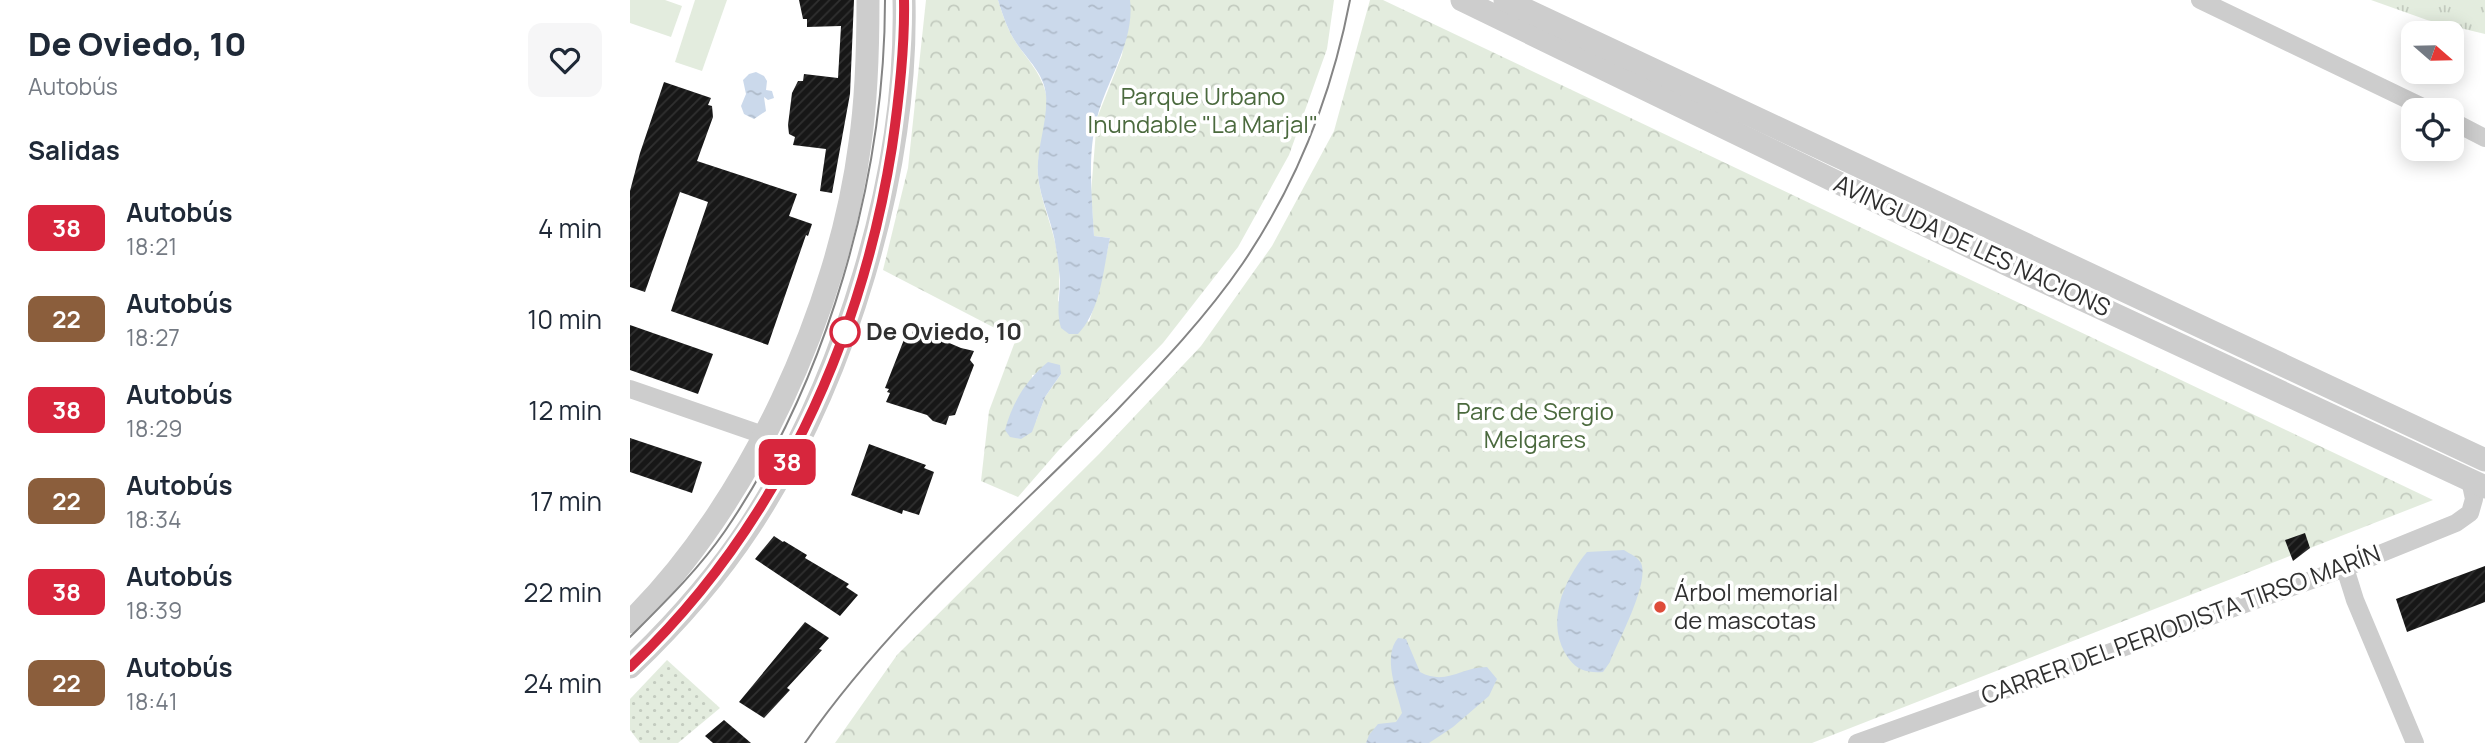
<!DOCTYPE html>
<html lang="es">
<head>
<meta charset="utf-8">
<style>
  :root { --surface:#fff; --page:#f6f6f7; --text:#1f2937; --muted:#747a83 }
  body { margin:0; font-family:Manrope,sans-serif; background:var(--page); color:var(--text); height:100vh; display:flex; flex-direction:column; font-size:26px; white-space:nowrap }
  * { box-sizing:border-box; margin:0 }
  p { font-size:23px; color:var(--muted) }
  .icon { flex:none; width:38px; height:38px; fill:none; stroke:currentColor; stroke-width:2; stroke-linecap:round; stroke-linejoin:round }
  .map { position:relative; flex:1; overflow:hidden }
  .side { display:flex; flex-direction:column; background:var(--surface); width:630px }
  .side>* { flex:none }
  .badge { padding:0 14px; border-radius:10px; font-size:24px; line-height:46px }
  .needle { width:46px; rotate:110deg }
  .buttons { position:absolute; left:1771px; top:21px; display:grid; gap:14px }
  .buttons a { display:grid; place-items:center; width:63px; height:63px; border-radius:14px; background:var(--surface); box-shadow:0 4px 18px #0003; font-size:35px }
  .map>.badge { position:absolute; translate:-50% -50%; box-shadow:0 0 0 4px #fff }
  h2 { padding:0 28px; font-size:26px; line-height:63px }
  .round { display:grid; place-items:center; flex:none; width:74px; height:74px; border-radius:14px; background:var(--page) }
  .summary { display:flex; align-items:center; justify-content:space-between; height:119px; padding:0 28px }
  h1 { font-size:33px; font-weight:800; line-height:52px }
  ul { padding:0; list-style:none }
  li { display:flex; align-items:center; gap:21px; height:91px; padding:0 28px }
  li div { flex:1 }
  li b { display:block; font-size:26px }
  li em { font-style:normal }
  li .badge { min-width:77px; font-weight:700; text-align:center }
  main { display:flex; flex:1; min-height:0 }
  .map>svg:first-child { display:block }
  .grass { fill:url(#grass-tufts) }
  .forest { fill:url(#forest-crowns); fill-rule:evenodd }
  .garden { fill:url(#garden-dots) }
  .pitch { fill:#e3ecde }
  .water { fill:url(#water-ripples) }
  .building { fill:url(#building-hatch) }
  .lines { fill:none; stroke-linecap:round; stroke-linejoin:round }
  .minor { stroke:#cdcdcd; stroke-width:18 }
  .tertiary { stroke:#cdcdcd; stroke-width:23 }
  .tram { stroke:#858585; stroke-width:2 }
  .line-casing { stroke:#fff; stroke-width:16 }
  .line { stroke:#d7263d; stroke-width:10 }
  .stop-dot { fill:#fff; stroke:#d7263d; stroke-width:3.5 }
  .poi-dot { fill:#de4c3a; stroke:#fff; stroke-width:2.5 }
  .labels { text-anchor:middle; stroke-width:7; stroke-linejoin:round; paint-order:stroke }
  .park-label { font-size:24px; fill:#4b6a3e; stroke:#fff }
  .street-label { font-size:24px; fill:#303030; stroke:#fff }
  .stop-label { font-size:24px; font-weight:bold; fill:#303030; stroke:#fff; text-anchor:start }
  .poi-label { font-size:24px; fill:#303030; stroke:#fff; text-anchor:start }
</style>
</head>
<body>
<main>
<section class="side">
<div class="summary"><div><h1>De Oviedo, 10</h1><p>Autobús</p></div><a class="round"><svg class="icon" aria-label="heart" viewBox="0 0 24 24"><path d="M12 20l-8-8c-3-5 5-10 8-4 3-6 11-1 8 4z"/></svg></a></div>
<h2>Salidas</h2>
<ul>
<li><span class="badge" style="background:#d7263d;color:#fff">38</span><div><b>Autobús</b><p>18:21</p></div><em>4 min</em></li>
<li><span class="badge" style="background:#8b5e3c;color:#fff">22</span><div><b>Autobús</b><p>18:27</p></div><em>10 min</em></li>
<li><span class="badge" style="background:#d7263d;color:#fff">38</span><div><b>Autobús</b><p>18:29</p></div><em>12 min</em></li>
<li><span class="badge" style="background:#8b5e3c;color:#fff">22</span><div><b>Autobús</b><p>18:34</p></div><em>17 min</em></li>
<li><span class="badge" style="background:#d7263d;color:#fff">38</span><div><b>Autobús</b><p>18:39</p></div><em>22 min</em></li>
<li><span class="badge" style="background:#8b5e3c;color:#fff">22</span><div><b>Autobús</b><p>18:41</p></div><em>24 min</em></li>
</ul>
</section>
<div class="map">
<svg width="1855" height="743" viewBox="0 0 1855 743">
  <defs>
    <pattern id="grass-tufts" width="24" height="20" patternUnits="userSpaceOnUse" patternTransform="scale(1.75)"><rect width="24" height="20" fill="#e3ecde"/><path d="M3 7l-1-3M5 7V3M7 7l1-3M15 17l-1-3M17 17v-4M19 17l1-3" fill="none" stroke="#c3cbbf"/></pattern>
    <pattern id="forest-crowns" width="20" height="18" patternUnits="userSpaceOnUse" patternTransform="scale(1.75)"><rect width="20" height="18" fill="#e3ecde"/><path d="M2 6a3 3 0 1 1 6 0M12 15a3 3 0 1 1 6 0" fill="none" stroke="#c3cbbf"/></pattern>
    <pattern id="garden-dots" width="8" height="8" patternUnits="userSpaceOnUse" patternTransform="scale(1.75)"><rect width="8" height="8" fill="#e3ecde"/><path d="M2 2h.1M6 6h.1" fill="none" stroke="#c3cbbf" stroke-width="1.8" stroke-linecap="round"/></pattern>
    <pattern id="water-ripples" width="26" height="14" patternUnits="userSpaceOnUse" patternTransform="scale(1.75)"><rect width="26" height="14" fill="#cbd9eb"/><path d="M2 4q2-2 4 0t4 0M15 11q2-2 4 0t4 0" fill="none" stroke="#afbbca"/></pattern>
    <pattern id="building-hatch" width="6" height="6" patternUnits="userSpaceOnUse" patternTransform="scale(1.75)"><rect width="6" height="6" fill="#171717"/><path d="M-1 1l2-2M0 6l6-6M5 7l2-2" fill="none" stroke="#303030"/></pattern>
  </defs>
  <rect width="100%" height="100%" fill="#fff"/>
  <polygon class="grass" points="1741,0 1855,0 1855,34 1797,20"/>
  <g class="forest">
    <path d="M296,0h72c5,16 10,31 19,44 11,16 22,27 28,46 8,28 -9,56 -7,85 2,23 12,45 17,67 5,20 5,40 3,59l31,21 9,-28 12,-56 -16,-2 -3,-43 6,-75 25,-63 8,-55h204l-7,49 -38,106 -51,92 -75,96 -105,108 -40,46 -37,-16 8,-70 27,-72 -133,-69 25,-102zM431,374l-16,23 -9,24 -4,-46z"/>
    <polygon points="740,0 753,0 1803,500 1182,743 205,743 267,655 469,454 571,346 642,246 704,131"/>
  </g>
  <polygon class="garden" points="37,660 90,708 48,743 10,743 0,730 0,699"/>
  <g class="pitch">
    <polygon points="0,0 35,0 52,6 41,37 0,23"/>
    <polygon points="65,0 97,0 72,71 45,62"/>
  </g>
  <g class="water">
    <path d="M368,0h132c5,42 -23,79 -33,118 -10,37 -5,80 -3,118l16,2c-7,32 -9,72 -32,96h-9l-8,-6c-5,-16 -1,-31 -1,-48 -1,-10 -2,-22 -4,-32 -3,-25 -16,-48 -18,-73 -2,-27 10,-52 8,-80 -2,-21 -18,-35 -29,-51 -9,-13 -14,-28 -19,-44z"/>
    <polygon points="126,72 134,76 137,81 136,90 142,91 144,98 138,100 134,97 136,111 124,119 114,114 111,106 116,94 113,80 119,74"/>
    <path d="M418,362l12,3 1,9 -16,23 -13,35 -11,7 -11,-2 -5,-7c7,-27 21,-50 43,-68z"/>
    <path d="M994,550c6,4 14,7 17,13 9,20 -23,78 -31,99l-7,10c-14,1 -25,-1 -34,-13 -25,-34 -6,-78 18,-107z"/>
    <path d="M768,638l8,1 14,33c26,14 41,-5 67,-5l10,12 -8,17 -36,31 -24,16h-63l3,-8 9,-11 18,-2 6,-9c-5,-22 -20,-56 -4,-75z"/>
  </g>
  <g class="building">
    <polygon points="169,0 224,0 220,94 202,193 190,191 196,149 163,145 165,137 159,134 158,125 162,93 168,81 173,81 174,74 208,78 211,26 177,27 177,19 173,19"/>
    <polygon points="34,82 81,98 78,105 82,106 83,117 67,161 167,194 159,216 182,224 178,236 176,235 138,345 41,311 78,202 50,192 15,292 0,287 0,191 10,153"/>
    <polygon points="0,325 83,354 68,394 0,370"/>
    <polygon points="284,328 331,348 344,351 340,360 344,365 325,415 319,416 316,425 303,421 297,415 256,402 260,393 257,392 259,389 255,388 262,370 275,337 281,337"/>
    <polygon points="0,438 72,462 62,493 0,472"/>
    <polygon points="239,444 296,465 294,468 304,472 289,515 273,510 272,514 221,495"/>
    <polygon points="1675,533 1680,548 1663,561 1655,540"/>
    <polygon points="144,536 153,542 154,541 177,555 175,558 219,584 216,587 228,595 210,616 125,559"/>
    <polygon points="1855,566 1855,602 1777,632 1766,599"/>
    <polygon points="175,622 199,638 189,649 192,650 157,688 160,690 134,718 109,702"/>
    <polygon points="94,720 121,743 83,743 75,736"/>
  </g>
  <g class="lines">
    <g class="minor">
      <polyline points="1570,0 1799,110"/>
      <polyline points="1822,121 1855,138"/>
      <polyline points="0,389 133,435"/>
      <polyline points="1715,568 1725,600 1785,743"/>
      <polyline points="1227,743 1715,568 1826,523 1840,513 1844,499 1840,480"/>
    </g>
    <g class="tertiary">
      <polyline points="832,0 1359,256 1855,487"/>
      <polyline points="875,0 1855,460"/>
      <path d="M0,622c119,-116 209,-315 230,-479 7,-47 8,-96 8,-143"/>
      <path d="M0,667c45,-43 86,-89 120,-141 95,-145 158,-352 154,-526"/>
    </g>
    <g class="tram">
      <path d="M0,637c34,-34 68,-67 95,-106 102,-149 160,-351 160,-531"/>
      <path d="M175,743c87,-125 205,-224 311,-332 45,-47 90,-94 127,-148 54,-80 89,-169 107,-263"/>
    </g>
  </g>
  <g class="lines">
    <g class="line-casing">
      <path id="line" d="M0,667c145,-137 231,-324 262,-520 7,-48 13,-98 12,-147"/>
    </g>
    <use href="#line" class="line"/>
  </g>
  <circle class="stop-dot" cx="215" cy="332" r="14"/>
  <circle class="poi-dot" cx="1030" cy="607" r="7"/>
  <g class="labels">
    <g class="park-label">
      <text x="573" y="105">Parque Urbano<tspan x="573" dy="28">Inundable "La Marjal"</tspan></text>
      <text x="905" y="420">Parc de Sergio<tspan x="905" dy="28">Melgares</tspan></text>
    </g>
    <g class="street-label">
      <text transform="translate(1342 246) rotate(25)" y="8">AVINGUDA DE LES NACIONS</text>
      <text transform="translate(1551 625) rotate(-20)" y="8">CARRER DEL PERIODISTA TIRSO MARÍN</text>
    </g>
    <g class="stop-label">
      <text x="236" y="340">De Oviedo, 10</text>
    </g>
    <g class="poi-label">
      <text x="1044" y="601">Árbol memorial<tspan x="1044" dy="28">de mascotas</tspan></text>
    </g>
  </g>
</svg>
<div class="buttons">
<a><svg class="needle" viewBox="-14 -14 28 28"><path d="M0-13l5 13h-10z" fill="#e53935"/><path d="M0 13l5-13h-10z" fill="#747a83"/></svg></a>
<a><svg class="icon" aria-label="locate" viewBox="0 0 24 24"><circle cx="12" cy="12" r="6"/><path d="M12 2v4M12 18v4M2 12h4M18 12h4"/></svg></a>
</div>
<b class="badge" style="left:157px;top:462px;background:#d7263d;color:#fff">38</b>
</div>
</main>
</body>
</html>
